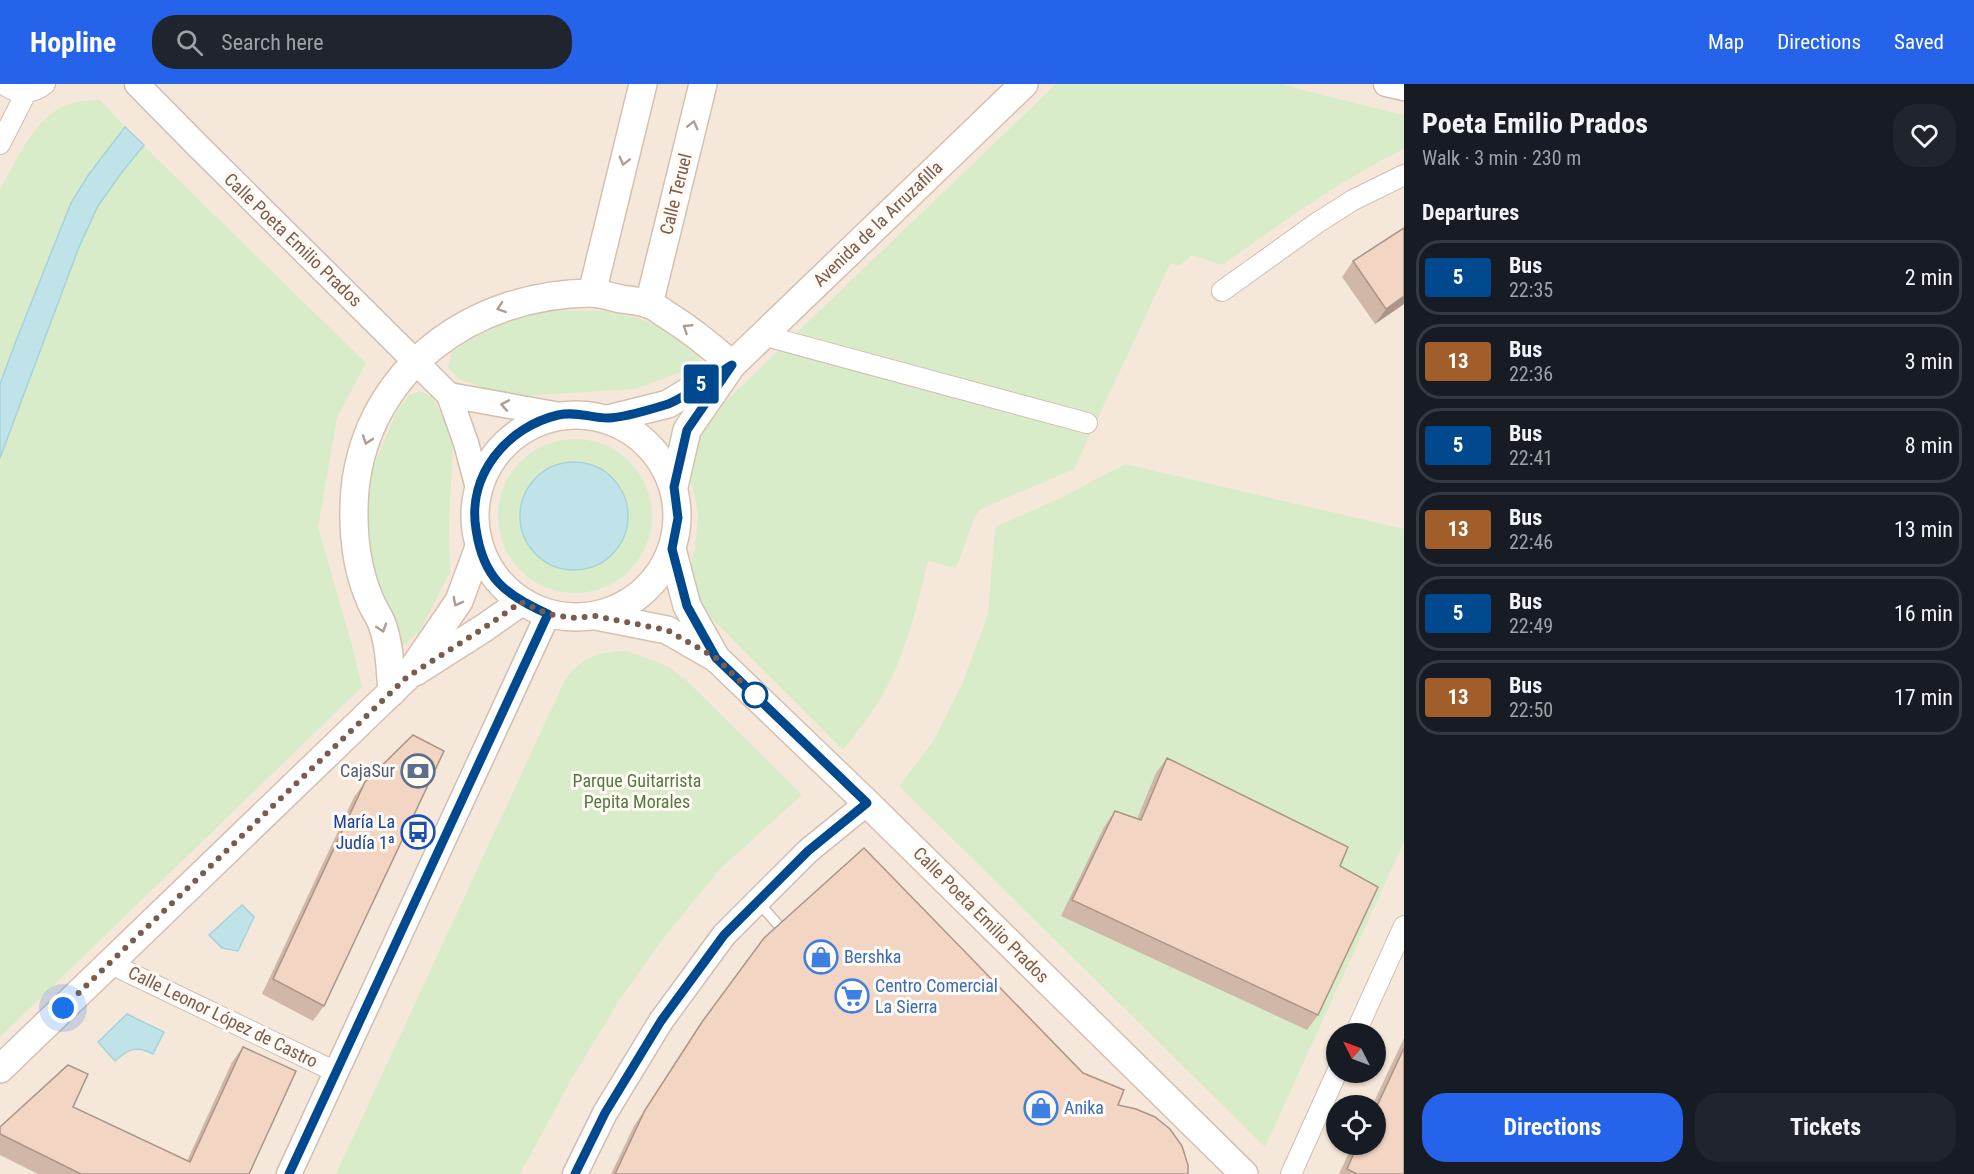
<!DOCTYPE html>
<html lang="en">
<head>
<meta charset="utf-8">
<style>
  :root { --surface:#171b24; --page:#20242c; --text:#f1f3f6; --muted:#9ea1a6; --line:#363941; --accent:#2563eb }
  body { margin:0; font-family:"Roboto Condensed",sans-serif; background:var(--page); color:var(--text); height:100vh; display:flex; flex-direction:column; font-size:22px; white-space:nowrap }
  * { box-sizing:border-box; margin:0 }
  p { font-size:20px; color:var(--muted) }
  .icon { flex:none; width:33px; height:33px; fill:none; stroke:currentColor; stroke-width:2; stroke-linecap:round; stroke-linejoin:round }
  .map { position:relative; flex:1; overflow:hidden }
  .details { display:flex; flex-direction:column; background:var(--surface); width:570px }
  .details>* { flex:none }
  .badge { padding:0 12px; border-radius:4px; font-size:21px; line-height:39px }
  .needle { width:39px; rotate:312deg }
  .fabs { position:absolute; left:1326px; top:939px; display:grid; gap:12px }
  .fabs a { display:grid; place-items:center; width:60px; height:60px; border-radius:50%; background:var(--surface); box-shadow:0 2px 4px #0004; font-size:30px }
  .you { position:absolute; width:30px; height:30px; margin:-15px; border:4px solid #fff; border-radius:50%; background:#1a73e8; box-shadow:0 0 0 9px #1a73e833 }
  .map>.badge { position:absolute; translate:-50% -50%; box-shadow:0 0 0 3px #fff }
  h2 { padding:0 18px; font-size:22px; line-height:54px }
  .round { display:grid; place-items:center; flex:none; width:63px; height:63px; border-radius:24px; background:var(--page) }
  .head { display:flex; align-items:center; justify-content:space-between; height:102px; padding:0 18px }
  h1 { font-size:28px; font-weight:700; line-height:45px }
  .cta { display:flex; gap:12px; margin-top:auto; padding:12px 18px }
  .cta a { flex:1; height:69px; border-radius:24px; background:var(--accent); color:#fff; font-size:24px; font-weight:700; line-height:69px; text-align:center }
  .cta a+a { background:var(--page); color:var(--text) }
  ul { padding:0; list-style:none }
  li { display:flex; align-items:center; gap:18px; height:75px; margin:0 12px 9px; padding:0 6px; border:3px solid var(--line); border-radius:24px }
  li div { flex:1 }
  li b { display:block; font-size:22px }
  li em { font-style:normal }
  li .badge { min-width:66px; font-weight:700; text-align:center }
  header { display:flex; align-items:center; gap:36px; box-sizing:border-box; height:84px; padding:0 30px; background:var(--accent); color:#fff }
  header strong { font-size:28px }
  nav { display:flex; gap:33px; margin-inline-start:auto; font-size:21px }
  .search { width:420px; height:54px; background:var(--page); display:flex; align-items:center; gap:15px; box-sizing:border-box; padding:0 21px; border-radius:24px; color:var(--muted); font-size:22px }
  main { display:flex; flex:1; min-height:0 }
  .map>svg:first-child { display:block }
  .residential { fill:#f5e8da; fill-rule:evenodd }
  .green { fill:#d8ecc9 }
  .water { fill:#bfe3e8; stroke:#a5d3da; stroke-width:1.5 }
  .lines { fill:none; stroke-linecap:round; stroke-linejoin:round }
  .service-casing { stroke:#d1beb0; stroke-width:12 }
  .minor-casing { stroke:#d1beb0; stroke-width:22 }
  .tertiary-casing { stroke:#d1beb0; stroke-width:27 }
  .secondary-casing { stroke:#d6c0b0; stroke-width:30 }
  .service { stroke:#fff; stroke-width:9 }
  .minor { stroke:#fff; stroke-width:20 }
  .tertiary { stroke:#fff; stroke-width:24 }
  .secondary { stroke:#fff; stroke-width:27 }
  .wall { fill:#d1b7a8 }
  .shaded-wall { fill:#aa9588 }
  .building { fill:#f3d5c3; stroke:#aa9588; stroke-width:1.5 }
  .oneway { stroke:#af9d94 }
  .line-casing { stroke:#fff; stroke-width:14 }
  .line { stroke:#00498f; stroke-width:9 }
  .walk { stroke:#7a5c4d; stroke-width:6; stroke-dasharray:0 10.8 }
  .stop-dot { fill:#fff; stroke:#00498f; stroke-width:3 }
  .labels { text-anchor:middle; stroke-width:6; stroke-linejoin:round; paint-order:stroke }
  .street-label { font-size:18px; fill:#7a5c4d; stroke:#fffaf3 }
  .service-label { font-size:18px; fill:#4e5e75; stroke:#fffaf3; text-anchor:end }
  .park-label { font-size:18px; fill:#537a41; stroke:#fffaf3 }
  .transit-label { font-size:18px; fill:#164399; stroke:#fffaf3; text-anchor:end }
  .shop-label { font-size:18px; fill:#366cbe; stroke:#fffaf3; text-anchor:start }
</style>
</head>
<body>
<header>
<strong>Hopline</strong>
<div class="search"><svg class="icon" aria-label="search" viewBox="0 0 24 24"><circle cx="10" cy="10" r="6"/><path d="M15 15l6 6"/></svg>Search here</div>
<nav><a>Map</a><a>Directions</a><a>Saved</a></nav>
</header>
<main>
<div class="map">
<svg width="1404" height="1090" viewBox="0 0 1404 1090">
  <rect width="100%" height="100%" fill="#fdf6ec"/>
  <path class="residential" d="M0,0h1404v1090h-1404zM1336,950h40v38h-40zM1336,1022h40v38h-40z"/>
  <g class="green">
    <path d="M1056,0h223l125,31v34c-65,31 -123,75 -182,116l-30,-10 -12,10 -10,-1 -96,205 -93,40 -6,8 -19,51 -28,-7c-9,39 -19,79 -36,116 -12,26 -31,50 -49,73l-141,-141 -14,-35 7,-24 3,-36 -4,-22 -7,-21v-18l23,-37z"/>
    <path d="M100,16l56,58 210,205 -29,55 -19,109 34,118 10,42 -362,350v-847c17,-30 36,-78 73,-87 8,-3 19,-2 27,-3z"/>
    <polygon points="553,226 605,227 638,234 669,246 697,265 700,276 697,282 635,305 524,312 483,304 459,295 448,284 452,267 501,238"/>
    <polygon points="420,307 432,313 445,337 453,361 449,440 450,488 420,547 401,564 396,536 381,510 367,455 369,392 398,325 410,310"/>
    <circle cx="575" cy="432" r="77"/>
    <polygon points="1125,380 1404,445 1404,758 1265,1063 899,702 934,656 963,598 988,530 995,443 1061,414"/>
    <path d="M627,567l40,15 20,15 115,114 -82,74 -58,71 -42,59 -49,81 -51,94h-184l228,-492c17,-25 33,-30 63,-31z"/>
  </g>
  <g class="water">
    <polygon points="125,43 144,61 122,88 98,122 79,163 0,374 0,300 16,257 71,119 89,90"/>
    <circle cx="574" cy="432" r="54"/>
    <polygon points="242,821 254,833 238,867 222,864 209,851"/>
    <path d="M127,930l37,18 -11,22c-16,-9 -25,-5 -38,7l-17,-19z"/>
  </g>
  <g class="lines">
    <g class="service-casing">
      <polyline id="service" points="759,819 781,844"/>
    </g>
    <g class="minor-casing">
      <g id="minor">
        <path d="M4,0c12,11 29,10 41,0"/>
        <polyline points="0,60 26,9"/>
        <polyline points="1222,207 1317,139 1353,116 1404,91"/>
        <polyline points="762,251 1087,339"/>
        <polyline points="109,879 336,988"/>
        <polyline points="1355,950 1404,842"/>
        <polyline points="1291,1090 1337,988"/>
      </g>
    </g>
    <g class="tertiary-casing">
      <g id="tertiary">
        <polyline points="137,0 195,59 449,311 466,359 478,404"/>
        <polyline points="1386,0 1404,4"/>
        <polyline points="449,311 560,331"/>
        <polyline points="289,1090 548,530"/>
        <polyline points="575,1090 605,1029 661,937 724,851 808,767 867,719"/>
      </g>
    </g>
    <g class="secondary-casing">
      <g id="secondary">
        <polyline points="592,209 643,0"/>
        <polyline points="649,220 703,0"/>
        <circle cx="576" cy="432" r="101"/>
        <polyline points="608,335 668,320 723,286"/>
        <polyline points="674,403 687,346 732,281 1024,0"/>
        <polyline points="672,465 687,522 716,574 867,719 1244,1090"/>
        <polyline points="596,532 667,546 714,573"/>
        <polyline points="415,588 484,544 521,518"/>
        <path d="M392,608c-2,-23 -2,-46 -10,-68 -3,-8 -9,-16 -12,-24 -15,-35 -18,-74 -15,-111 13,-121 119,-195 235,-196 10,0 21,4 31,6 9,1 19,2 27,5 7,2 13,7 19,11 24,15 44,31 65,50"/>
        <polyline points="0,985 407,593 459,517 479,463"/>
      </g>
    </g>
    <use href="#service" class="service"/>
    <use href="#minor" class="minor"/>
    <use href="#tertiary" class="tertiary"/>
    <use href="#secondary" class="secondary"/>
  </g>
  <g class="wall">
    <polygon points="1404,144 1404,220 1375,240 1342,193 1353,177"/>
    <polygon points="1167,674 1340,782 1318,931 1307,946 1061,832 1104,743 1115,727 1137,735 1156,689"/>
    <polygon points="365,698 324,922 313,937 262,910 354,713"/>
    <polygon points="702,938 1083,989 1118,1021 1188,1090 611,1090 634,1042"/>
    <polygon points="1404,954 1404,1090 1339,1090 1353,1060 1376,1060 1376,1022 1372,1022"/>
    <polygon points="243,963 249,1090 38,1090 0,1071 0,1043 73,1023 187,1077 232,978"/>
  </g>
  <polygon class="shaded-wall" points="1404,212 1404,220 1375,240 1386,225"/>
  <g class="building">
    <polygon points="1404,144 1404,212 1386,225 1353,177"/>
    <polygon points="413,651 444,667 324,922 273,895 365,698"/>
    <polygon points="1167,674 1348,763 1340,782 1378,803 1318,931 1072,816 1115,727 1141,736"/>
    <polygon points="864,764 1083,989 1124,1006 1118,1021 1136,1025 1155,1033 1170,1045 1182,1062 1188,1081 1188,1090 615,1090 645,1026 702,938 764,854"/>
    <polygon points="243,963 296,987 249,1090 81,1090 0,1050 0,1043 68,981 88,990 73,1023 190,1078"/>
    <polygon points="1404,964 1404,1090 1357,1090 1347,1085 1358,1060 1376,1060 1376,1024"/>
  </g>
  <defs><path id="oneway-chevron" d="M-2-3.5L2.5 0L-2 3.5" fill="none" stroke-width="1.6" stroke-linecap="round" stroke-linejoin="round" transform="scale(1.5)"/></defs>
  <g class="oneway">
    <use href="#oneway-chevron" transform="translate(693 41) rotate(-76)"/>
    <use href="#oneway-chevron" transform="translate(624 77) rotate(104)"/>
    <use href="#oneway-chevron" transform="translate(501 224) rotate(161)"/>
    <use href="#oneway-chevron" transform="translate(687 244) rotate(-147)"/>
    <use href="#oneway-chevron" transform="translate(505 321) rotate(-170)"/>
    <use href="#oneway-chevron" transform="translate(367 356) rotate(109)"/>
    <use href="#oneway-chevron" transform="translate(457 518) rotate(118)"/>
    <use href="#oneway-chevron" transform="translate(382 544) rotate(72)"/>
  </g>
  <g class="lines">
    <g class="line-casing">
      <path id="line" d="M289,1090l259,-560c-43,-19 -65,-36 -72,-85 -9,-54 31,-102 82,-114 19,-4 33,3 50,3 13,0 44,-9 57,-13 17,-5 50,-30 67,-40l-45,65 -13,57 4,31 -6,31 15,57 29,52 151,145 -59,48 -84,84 -63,86 -56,92 -30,61"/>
    </g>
    <use href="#line" class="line"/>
    <polyline class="walk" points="63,924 407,593 484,544 521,518 548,530 572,534 595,532 667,546 716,574 755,611"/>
  </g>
  <defs>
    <g id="bank-ring" transform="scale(1.725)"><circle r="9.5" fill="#fffaf3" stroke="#5c6f8a" stroke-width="1.5"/><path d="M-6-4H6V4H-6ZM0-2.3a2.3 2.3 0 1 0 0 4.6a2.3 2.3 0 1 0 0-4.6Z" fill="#5c6f8a"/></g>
    <g id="bus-ring" transform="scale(1.725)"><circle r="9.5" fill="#fffaf3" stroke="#1a4fb4" stroke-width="1.5"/><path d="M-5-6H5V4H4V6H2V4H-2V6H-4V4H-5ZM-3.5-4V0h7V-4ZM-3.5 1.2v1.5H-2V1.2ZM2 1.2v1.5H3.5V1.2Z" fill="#1a4fb4"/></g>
    <g id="shop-ring" transform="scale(1.725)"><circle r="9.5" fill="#fffaf3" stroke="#3f7fe0" stroke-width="1.5"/><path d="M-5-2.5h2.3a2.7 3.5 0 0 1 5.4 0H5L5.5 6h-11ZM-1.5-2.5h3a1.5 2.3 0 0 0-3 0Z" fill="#3f7fe0"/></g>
    <g id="supermarket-ring" transform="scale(1.725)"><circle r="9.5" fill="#fffaf3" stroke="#3f7fe0" stroke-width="1.5"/><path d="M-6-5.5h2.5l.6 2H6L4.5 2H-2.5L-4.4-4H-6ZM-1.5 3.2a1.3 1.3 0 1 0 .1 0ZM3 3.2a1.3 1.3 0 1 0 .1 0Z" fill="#3f7fe0"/></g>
  </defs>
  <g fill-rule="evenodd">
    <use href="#bank-ring" x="418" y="687"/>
    <use href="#bus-ring" x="418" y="748"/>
    <use href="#shop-ring" x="821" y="873"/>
    <use href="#supermarket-ring" x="852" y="912"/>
    <use href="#shop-ring" x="1041" y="1024"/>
  </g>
  <circle class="stop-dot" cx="755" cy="611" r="12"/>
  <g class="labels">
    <g class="street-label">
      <text transform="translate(676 110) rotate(-76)" y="6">Calle Teruel</text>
      <text transform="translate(878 140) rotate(-44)" y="6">Avenida de la Arruzafilla</text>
      <text transform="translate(293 156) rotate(44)" y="6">Calle Poeta Emilio Prados</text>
      <text transform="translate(981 831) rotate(45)" y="6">Calle Poeta Emilio Prados</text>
      <text transform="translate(223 933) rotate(26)" y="6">Calle Leonor López de Castro</text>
    </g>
    <g class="service-label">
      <text x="395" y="693">CajaSur</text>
    </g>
    <g class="park-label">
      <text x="637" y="703">Parque Guitarrista<tspan x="637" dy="21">Pepita Morales</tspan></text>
    </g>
    <g class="transit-label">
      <text x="395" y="744">María La<tspan x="395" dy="21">Judía 1ª</tspan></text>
    </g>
    <g class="shop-label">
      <text x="844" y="879">Bershka</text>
      <text x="875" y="908">Centro Comercial<tspan x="875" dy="21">La Sierra</tspan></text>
      <text x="1064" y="1030">Anika</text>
    </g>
  </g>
</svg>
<div class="fabs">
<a><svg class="needle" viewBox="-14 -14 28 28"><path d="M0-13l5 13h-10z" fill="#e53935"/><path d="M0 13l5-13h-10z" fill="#9ea1a6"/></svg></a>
<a><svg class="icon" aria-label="locate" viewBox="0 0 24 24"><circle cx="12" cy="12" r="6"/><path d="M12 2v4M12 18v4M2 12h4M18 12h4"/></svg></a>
</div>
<div class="you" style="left:63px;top:924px"></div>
<b class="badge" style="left:701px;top:300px;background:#00498f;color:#fff">5</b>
</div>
<section class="details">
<div class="head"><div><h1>Poeta Emilio Prados</h1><p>Walk · 3 min · 230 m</p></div><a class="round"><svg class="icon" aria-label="heart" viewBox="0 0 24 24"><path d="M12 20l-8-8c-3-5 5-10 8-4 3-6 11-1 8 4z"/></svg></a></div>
<h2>Departures</h2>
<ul>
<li><span class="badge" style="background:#00498f;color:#fff">5</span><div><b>Bus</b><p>22:35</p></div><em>2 min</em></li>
<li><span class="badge" style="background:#a25e2a;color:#fff">13</span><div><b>Bus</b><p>22:36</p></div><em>3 min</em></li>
<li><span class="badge" style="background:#00498f;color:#fff">5</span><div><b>Bus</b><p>22:41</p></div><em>8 min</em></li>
<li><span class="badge" style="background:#a25e2a;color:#fff">13</span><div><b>Bus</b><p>22:46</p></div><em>13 min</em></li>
<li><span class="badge" style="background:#00498f;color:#fff">5</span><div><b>Bus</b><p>22:49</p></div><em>16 min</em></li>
<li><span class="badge" style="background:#a25e2a;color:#fff">13</span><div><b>Bus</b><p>22:50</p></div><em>17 min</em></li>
</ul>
<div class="cta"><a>Directions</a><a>Tickets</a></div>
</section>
</main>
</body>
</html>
